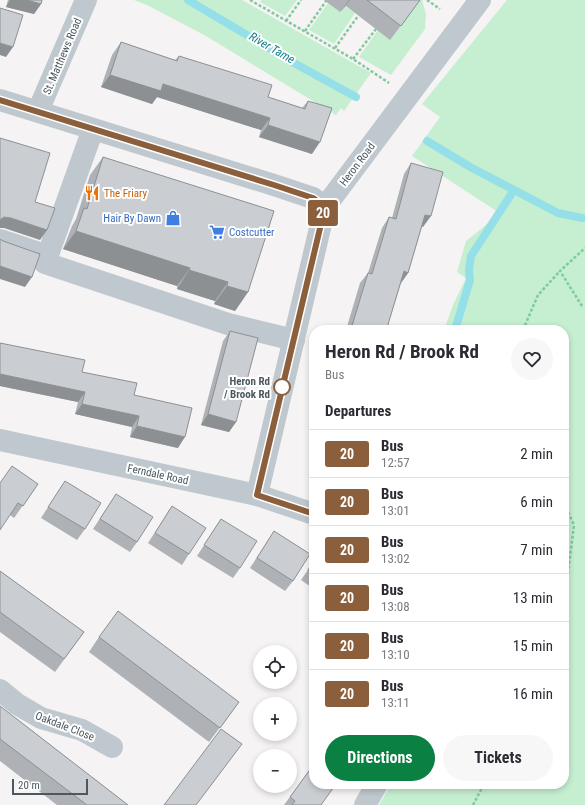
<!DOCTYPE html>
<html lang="en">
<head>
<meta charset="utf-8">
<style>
  :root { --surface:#fff; --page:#f7f7f7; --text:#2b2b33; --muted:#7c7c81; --line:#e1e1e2; --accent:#0b8043 }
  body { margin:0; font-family:"Roboto Condensed",sans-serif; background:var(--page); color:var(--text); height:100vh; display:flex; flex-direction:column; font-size:15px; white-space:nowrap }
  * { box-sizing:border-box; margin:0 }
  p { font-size:13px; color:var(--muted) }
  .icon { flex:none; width:22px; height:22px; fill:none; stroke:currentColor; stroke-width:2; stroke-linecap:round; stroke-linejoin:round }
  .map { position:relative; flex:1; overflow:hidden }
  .details { position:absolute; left:309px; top:325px; width:260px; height:464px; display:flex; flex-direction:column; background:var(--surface); border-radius:16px; box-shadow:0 2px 6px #0003 }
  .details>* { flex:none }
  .badge { padding:0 8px; border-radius:3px; font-size:14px; line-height:26px }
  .controls { position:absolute; left:253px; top:645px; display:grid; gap:8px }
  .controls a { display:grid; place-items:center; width:44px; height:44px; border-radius:50%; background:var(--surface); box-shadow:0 2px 6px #0003; font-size:20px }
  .scale { position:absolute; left:12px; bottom:10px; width:76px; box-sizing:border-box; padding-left:4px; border:2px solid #4b585f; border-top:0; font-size:11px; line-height:14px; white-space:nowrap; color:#4b585f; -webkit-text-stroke:3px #fff; paint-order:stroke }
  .map>.badge { position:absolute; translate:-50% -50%; box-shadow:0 0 0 2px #fff }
  h2 { padding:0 16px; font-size:15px; line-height:36px }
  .round { display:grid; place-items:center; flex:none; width:42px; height:42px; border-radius:21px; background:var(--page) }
  .headline { display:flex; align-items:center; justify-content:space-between; height:68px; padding:0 16px }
  h1 { font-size:19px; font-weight:700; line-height:30px }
  .primary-button { display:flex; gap:8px; margin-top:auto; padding:8px 16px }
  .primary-button a { flex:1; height:46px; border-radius:24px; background:var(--accent); color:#fff; font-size:16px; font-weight:700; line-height:46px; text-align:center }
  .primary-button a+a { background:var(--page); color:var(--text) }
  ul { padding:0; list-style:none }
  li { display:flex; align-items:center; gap:12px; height:48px; padding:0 16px; border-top:1px solid var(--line) }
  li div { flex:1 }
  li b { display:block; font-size:15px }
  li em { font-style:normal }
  li .badge { min-width:44px; font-weight:700; text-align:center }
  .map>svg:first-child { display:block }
  .green { fill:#c6eed1 }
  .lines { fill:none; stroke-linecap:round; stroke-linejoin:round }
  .stream { stroke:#95e0e8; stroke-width:8 }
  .path { stroke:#7fcb9d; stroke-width:2.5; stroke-dasharray:3 2; stroke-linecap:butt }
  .minor { stroke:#bfc8ce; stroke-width:22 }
  .wall { fill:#aeb1b5 }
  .shaded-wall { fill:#8d9093 }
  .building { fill:#caced2; stroke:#8d9093 }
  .line-casing { stroke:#fff; stroke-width:9 }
  .line { stroke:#8b5e3c; stroke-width:6 }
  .stop-dot { fill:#fff; stroke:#8b5e3c; stroke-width:2 }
  .labels { text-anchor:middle; stroke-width:4; stroke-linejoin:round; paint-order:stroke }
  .street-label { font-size:11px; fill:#4b585f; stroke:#fff }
  .food-label { font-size:11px; fill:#c56008; stroke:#fff; text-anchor:start }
  .shop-label { font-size:11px; fill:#366cbe; stroke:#fff; text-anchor:end }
  .stop-label { font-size:11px; font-weight:bold; fill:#4b585f; stroke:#fff; text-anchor:end }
  .water-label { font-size:12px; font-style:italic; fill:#147f8b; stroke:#fff }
</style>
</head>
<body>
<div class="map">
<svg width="585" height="805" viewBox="0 0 585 805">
  <rect width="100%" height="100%" fill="#f5f3f3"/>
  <g class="green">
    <polygon points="134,0 242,0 371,73 344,111 341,108 336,115 206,36 149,6"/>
    <polygon points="262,0 297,0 285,16 260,2"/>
    <polygon points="392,0 422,0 426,14 425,29 391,75 359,57 378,30"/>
    <polygon points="507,0 585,0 585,805 379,805 391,784 564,784 564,330 444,330 453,305 466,278 457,272 466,241 491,221 498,212 412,156 440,117 422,104"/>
    <polygon points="328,3 340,12 345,6 355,13 334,44 309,30"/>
  </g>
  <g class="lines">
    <g class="stream">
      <polyline points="188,0 294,63 356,97"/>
      <polyline points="427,141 472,168 558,213 582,218"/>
      <polyline points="455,330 470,280 469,270 471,256 514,190"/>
    </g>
    <g class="path">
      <polyline points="250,0 353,59 389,83"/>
      <polyline points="427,0 440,9"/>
      <polyline points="286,21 301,0"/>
      <polyline points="305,31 326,1"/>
      <polyline points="335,48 358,16"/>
      <polyline points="353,59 376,29"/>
      <polyline points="582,306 560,271 585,248"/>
      <polyline points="523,330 538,295 560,271"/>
      <polyline points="564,503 574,525 564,605"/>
      <polyline points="473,805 484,784"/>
    </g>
    <g class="minor">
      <polyline points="0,100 274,185 313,198 325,207"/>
      <polyline points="38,111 86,0"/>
      <polyline points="93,129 45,263 228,324 294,340"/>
      <polyline points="0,240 48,256"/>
      <polyline points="0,440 257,495 314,514"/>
      <polyline points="257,495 325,207 480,0"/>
      <polyline points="0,690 17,704 41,718 82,730 112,747"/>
      <polyline points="365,805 377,784"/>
    </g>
  </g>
  <g class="wall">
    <polygon points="8,0 42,0 41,4 34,14 6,7"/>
    <polygon points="324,0 420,0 390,40 346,6 340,12"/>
    <polygon points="121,42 175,60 179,56 268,97 302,108 308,101 312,154 259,137 261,130 157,97 152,104 101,87 112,55"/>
    <polygon points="103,157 248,292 235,311 214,304 215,301 177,289 177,286 63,249 72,226 76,219 90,175"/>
    <polygon points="411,163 423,227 422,226 408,273 401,283 386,330 346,330 360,283 368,273 382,228 389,217 392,218 404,174"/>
    <polygon points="230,331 236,422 229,432 201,425 223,341"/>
    <polygon points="0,343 82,372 134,395 178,448 130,437 132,427 75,414 78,402 0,386"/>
    <polygon points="314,436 314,455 309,454"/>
    <polygon points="65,481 85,529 77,540 41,518"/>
    <polygon points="0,483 38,484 14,518 10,515"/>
    <polygon points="116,494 137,542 130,552 93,529"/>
    <polygon points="172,506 189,554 182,565 148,543"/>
    <polygon points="221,519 240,568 233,578 197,556"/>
    <polygon points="274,531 293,581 285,591 250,568"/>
    <polygon points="314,561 314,589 301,580"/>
    <polygon points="0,571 84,632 55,672 0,632"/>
    <polygon points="99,637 239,702 209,742 89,652"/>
    <polygon points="0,706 128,805 57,805 0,761"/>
    <polygon points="314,752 314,758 311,756"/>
    <polygon points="314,764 321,805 284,805"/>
  </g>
  <g class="shaded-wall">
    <polygon points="10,0 27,0 41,4 34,14 6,7"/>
    <polygon points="349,0 350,0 340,12"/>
    <polygon points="0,43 13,47 6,57 0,55"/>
    <polygon points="110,75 163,84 270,118 261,130 157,97 152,104 101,87"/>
    <polygon points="268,125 320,142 312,154 259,137"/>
    <polygon points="425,215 431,216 423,227 418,225"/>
    <polygon points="4,217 11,218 47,230 40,240 4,228 0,228 0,220"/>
    <polygon points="76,231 190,268 177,286 63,249"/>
    <polygon points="0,266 32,277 25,287 0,279"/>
    <polygon points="189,270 228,282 215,301 177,289"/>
    <polygon points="404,271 408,273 401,283"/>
    <polygon points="227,286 248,292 235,311 214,304"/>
    <polygon points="383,326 387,328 386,330 380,330"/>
    <polygon points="0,374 85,392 78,402 0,386"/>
    <polygon points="82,404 139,416 132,427 75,414"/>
    <polygon points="208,414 236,422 229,432 201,425"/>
    <polygon points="137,426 185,437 178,448 130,437"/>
    <polygon points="314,447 314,455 309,454"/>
  </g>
  <g class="building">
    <polygon points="27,0 42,0 41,4"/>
    <polygon points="367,0 420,0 401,26"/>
    <polygon points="0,8 23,15 13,47 0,43"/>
    <polygon points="121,42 177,61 179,56 272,85 268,97 305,109 308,101 332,108 320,142 268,125 270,118 163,84 161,91 110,75"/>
    <polygon points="0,138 50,153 35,202 55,208 47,230 11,218 4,217 0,220"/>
    <polygon points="103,157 274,211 248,292 227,286 228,282 189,270 190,268 76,231 84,208 87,209"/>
    <polygon points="411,163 443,172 431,216 425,215 408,273 404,271 387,328 383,326 382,330 347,330 347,328 351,329 368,273 372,274 389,217 396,219"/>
    <polygon points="0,239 3,241 40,254 32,277 0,266"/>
    <polygon points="230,331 258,338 236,422 208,414"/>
    <polygon points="0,343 85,360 82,372 137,383 134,395 192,408 185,437 137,426 139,416 82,404 85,392 0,374"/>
    <polygon points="12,466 38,484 23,506 18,503 0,530 0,483"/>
    <polygon points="65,481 101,503 85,529 48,507"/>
    <polygon points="116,494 153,517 137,542 100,519"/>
    <polygon points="172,506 206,528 189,554 155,533"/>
    <polygon points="221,519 257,541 240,568 204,545"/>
    <polygon points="274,531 310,554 293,581 257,558"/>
    <polygon points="314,561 314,574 308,570"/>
    <polygon points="0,571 84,632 64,659 0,612"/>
    <polygon points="118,611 239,702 220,728 99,637"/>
    <polygon points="0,706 128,805 87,805 0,739"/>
    <polygon points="221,729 242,744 196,805 164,805"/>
    <polygon points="314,764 314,784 336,784 321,805 292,805 295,801 290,797"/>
  </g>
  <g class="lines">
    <g class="line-casing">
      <polyline id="line" points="0,100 274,185 313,198 325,207 257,495 314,514"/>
    </g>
    <use href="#line" class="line"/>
  </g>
  <defs>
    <g id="restaurant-bare" transform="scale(1.2)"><path d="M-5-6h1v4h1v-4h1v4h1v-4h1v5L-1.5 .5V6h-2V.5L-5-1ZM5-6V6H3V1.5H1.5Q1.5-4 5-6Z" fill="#e8710a" stroke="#fff" stroke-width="2.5" paint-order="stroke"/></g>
    <g id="shop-bare" transform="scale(1.2)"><path d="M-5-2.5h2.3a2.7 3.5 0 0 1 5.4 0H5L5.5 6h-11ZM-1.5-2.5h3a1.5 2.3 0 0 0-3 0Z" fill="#3f7fe0" stroke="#fff" stroke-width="2.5" paint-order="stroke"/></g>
    <g id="supermarket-bare" transform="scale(1.2)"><path d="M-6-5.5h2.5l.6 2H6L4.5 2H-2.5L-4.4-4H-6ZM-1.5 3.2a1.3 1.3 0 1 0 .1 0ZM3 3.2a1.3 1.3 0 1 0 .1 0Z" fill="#3f7fe0" stroke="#fff" stroke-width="2.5" paint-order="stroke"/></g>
  </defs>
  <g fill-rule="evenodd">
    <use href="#restaurant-bare" x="92" y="193"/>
    <use href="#shop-bare" x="173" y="218"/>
    <use href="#supermarket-bare" x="217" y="232"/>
  </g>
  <circle class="stop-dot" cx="282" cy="387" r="8"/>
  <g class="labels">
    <g class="street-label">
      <text transform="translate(62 56) rotate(-67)" y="4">St. Matthews Road</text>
      <text transform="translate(357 164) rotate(-53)" y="4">Heron Road</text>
      <text transform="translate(158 474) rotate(12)" y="4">Ferndale Road</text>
      <text transform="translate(65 726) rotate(21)" y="4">Oakdale Close</text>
    </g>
    <g class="food-label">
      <text x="104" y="197">The Friary</text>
    </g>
    <g class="shop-label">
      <text x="161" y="222">Hair By Dawn</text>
      <text x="229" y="236" text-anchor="start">Costcutter</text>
    </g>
    <g class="stop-label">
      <text x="270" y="385">Heron Rd<tspan x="270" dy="13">/ Brook Rd</tspan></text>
    </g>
    <g class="water-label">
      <text transform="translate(272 48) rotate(30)" y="4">River Tame</text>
    </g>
  </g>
</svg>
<div class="controls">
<a><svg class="icon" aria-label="locate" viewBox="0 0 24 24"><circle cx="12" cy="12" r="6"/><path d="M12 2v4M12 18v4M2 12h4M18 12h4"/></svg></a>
<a>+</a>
<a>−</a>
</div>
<div class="scale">20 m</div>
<b class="badge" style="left:323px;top:213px;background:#8b5e3c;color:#fff">20</b>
<section class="details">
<div class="headline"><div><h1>Heron Rd / Brook Rd</h1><p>Bus</p></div><a class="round"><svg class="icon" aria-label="heart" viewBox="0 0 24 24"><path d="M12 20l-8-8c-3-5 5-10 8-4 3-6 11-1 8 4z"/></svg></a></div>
<h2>Departures</h2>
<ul>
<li><span class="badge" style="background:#8b5e3c;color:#fff">20</span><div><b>Bus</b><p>12:57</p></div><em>2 min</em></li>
<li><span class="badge" style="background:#8b5e3c;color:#fff">20</span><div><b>Bus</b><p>13:01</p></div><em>6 min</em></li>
<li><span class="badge" style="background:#8b5e3c;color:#fff">20</span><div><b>Bus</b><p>13:02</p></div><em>7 min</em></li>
<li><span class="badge" style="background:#8b5e3c;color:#fff">20</span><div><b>Bus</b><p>13:08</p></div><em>13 min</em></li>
<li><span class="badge" style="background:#8b5e3c;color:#fff">20</span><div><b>Bus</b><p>13:10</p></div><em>15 min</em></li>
<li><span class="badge" style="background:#8b5e3c;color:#fff">20</span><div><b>Bus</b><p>13:11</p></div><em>16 min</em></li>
</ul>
<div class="primary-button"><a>Directions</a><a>Tickets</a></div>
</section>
</div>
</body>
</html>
